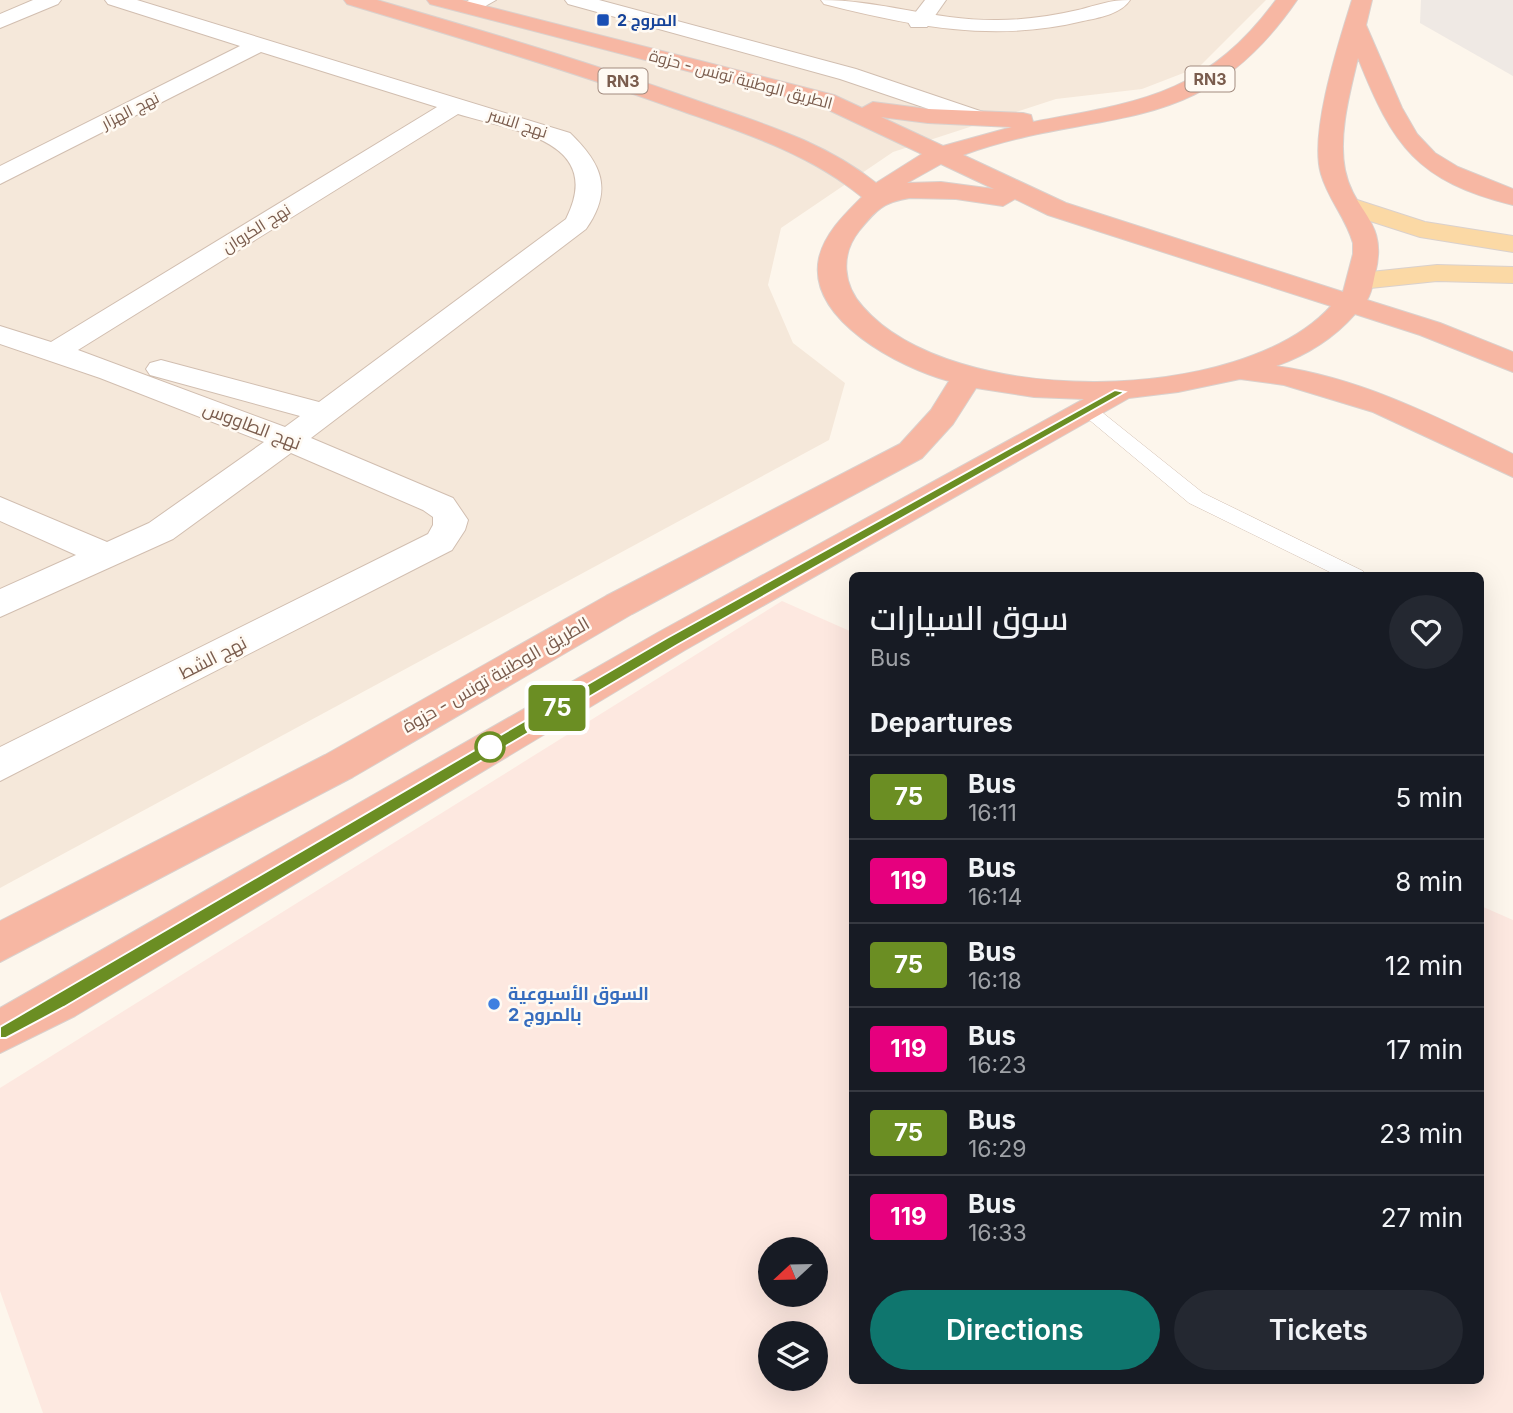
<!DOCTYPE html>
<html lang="en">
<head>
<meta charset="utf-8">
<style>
  :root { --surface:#171b24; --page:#242831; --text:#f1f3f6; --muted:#9ea1a6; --line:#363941; --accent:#0f766e }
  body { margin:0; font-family:Inter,Cairo,sans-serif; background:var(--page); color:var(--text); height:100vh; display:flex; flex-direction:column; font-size:26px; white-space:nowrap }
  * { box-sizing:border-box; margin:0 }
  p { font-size:23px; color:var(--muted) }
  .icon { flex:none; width:38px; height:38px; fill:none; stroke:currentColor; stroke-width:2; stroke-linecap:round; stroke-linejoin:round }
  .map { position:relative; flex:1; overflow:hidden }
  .side { position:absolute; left:849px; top:572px; width:635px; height:812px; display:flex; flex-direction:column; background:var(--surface); border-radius:10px; box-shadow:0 7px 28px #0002 }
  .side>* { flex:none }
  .badge { padding:0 14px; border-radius:5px; font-size:24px; line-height:46px }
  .needle { width:46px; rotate:248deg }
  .buttons { position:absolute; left:758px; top:1237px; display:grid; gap:14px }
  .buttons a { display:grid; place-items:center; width:70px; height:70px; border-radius:50%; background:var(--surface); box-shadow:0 7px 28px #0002; font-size:35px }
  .map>.badge { position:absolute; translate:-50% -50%; box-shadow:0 0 0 4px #fff }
  h2 { padding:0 21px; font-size:26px; line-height:63px }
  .round { display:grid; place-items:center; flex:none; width:74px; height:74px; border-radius:37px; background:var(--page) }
  .summary { display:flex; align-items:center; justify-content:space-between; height:119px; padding:0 21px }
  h1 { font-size:33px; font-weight:600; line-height:52px }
  .cta { display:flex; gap:14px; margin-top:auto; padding:14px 21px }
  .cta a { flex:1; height:80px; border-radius:42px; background:var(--accent); color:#fff; font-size:28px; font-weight:600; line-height:80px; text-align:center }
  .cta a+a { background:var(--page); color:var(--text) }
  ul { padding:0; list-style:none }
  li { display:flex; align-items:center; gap:21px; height:84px; padding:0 21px; border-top:2px solid var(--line) }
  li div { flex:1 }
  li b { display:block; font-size:26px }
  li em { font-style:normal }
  li .badge { min-width:77px; font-weight:700; text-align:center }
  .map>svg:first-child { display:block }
  .residential { fill:#f5e8da }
  .commercial { fill:#fde8e0; fill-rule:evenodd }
  .industrial { fill:#efe9e4 }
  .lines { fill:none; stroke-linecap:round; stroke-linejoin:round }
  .lane-casing { stroke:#d1beb0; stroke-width:1 }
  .street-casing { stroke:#d1beb0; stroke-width:2 }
  .secondary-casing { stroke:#d6c0b0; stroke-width:2 }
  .primary-casing { stroke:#dad1cd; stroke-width:2 }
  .highway-casing { stroke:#dad1cd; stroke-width:2 }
  .lane { fill:#fff; fill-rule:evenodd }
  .street { fill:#fff; fill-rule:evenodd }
  .secondary { fill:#fff; fill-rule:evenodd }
  .primary { fill:#fbd9a5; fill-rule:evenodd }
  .highway { fill:#f7b7a3; fill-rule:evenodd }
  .line { fill:#6b8e23; stroke:#fff; stroke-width:2 }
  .transit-dot { fill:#1a4fb4; stroke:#fffaf3; stroke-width:2.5 }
  .stop-dot { fill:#fff; stroke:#6b8e23; stroke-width:3.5 }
  .shop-dot { fill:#3f7fe0; stroke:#fffaf3; stroke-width:2.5 }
  .labels { text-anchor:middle; stroke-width:5; stroke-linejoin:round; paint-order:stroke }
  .far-transit-label { font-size:16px; font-weight:bold; fill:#164399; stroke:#fffaf3; text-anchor:start }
  .far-street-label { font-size:16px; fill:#7a5c4d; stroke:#fffaf3 }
  .shield { fill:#fffaf3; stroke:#a28b7f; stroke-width:2 }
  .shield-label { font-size:16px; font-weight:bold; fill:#7a5c4d }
  .street-label { font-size:18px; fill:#7a5c4d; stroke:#fffaf3 }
  .shop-label { font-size:18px; font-weight:bold; fill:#366cbe; stroke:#fffaf3; text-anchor:start }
</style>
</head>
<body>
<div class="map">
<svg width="1513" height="1413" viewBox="0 0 1513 1413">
  <rect width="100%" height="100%" fill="#fdf6ec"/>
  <polygon class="residential" points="0,0 1266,0 1199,67 1142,89 1056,99 893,152 781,228 768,285 793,343 845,383 829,440 0,888"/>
  <path class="commercial" d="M782,601l70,31v749h628l1,-475 32,14v493h-1470l-43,-122v-203zM770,1250h46v45h-46zM770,1334h46v45h-46z"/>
  <polygon class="industrial" points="1421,0 1513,0 1513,76 1420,23"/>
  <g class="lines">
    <g class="lane-casing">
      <polygon id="lane" points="1087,403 1093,405 1203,493 1363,571 1366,576 1338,576 1189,503 1081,413 1078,409"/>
    </g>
    <g class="street-casing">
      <g id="street">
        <polygon points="33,0 61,0 58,4 0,28 0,14"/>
        <path d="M105,0h32l433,133c31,30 44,56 16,96l-275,209 142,60 15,22 -3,10 -13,20 -452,231v-34l428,-213 5,-9v-8l-10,-7 -132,-57 -118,86 -173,78v-28l76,-34 -76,-34v-24l107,45 42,-19 115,-81 -164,-64 -100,-34v-18l51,16 386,-235 -176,-55 -261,132v-18l240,-120 -132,-42zM458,114c54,17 148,26 108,105l-247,183 -158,-42 -11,3 -4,6 4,6 150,41 -15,11 -207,-77z"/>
        <polygon points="469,0 496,0 475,12 461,12 458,8"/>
        <polygon points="565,0 599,0 856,69 989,114 993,119 989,124 973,124 840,79 568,4"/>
        <polygon points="925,0 946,0 927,27 911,27 908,22"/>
      </g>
    </g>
    <g class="secondary-casing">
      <path id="secondary" d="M821,0c59,0 116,21 177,20 26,0 54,-4 80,-10 20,-5 31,-10 52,-10 -9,14 -32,18 -47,21 -89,22 -172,5 -259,-17z"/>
    </g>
    <g class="primary-casing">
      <g id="primary">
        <polygon points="1351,198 1425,222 1513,236 1513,252 1420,237 1342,212 1338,206 1342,200"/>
        <polygon points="1437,265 1513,267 1513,283 1437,281 1361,289 1351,287 1347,281 1351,275 1361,273"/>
      </g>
    </g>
    <g class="highway-casing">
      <path id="highway" d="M344,0h33c107,31 215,63 321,101 62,22 126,40 178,82l46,-29 -104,-49 -388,-101 -3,-4h35l372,95 28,13 11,-6 55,7 95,4 8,2 2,7c108,-20 174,-28 243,-122h21c-99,144 -193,104 -334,155l103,48 277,89 10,-38v-11c-7,-25 -25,-44 -32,-69 -12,-41 18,-132 31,-174h20l-6,25 36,83 15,26 18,19 23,14 55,22v16c-96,-24 -120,-59 -155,-147 -8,34 -20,76 -13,112 9,44 44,50 30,104 -2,9 -3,18 -8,26l73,23 73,29v20l-93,-37 -65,-21c-22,25 -48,41 -79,52 85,12 161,51 237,88v23l-140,-65 -89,-27 -44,-6 -62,13 -49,6 -444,252 -610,366 -75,37v-45l659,-376 425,-233 -50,-2 -58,-9 -23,36 -31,34 -290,156 -279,163 -353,185v-41l325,-166 281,-159 294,-152 31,-34 18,-29c-48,-13 -143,-61 -130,-123 6,-25 26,-44 43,-61 -55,-45 -121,-65 -186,-88 -109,-39 -219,-72 -329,-105zM881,117l47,6 84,4 -69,19zM941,164l53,25 -53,-7 -34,1zM910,198l46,1 47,7 12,-7 33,16 283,91c-89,99 -379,103 -468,1 -20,-22 -23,-52 -4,-76 17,-21 24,-29 51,-33z"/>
    </g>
    <use href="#lane" class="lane"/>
    <use href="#street" class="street"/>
    <use href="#secondary" class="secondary"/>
    <use href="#primary" class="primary"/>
    <use href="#highway" class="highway"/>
  </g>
  <polygon class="line" points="1115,390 1125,392 677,645 64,1007 6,1038 0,1038 0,1027 53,996 667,638"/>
  <rect class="transit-dot" x="596" y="13" width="14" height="14" rx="3.5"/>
  <circle class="stop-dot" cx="490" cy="747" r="14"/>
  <circle class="shop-dot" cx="494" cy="1004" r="7"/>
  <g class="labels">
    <g class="far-transit-label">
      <text x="617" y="26">المروج 2</text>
    </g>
    <g class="far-street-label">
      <text transform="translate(741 79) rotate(15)" y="6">الطريق الوطنية تونس - حزوة</text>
      <text transform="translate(130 110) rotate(-27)" y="6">نهج الهزار</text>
      <text transform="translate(518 123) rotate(18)" y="6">نهج النسر</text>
      <text transform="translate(256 228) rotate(-32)" y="6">نهج الكروان</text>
    </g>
    <g class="shield">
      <rect x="1185.5" y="66.5" width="49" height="25" rx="5"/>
      <rect x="598.5" y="68.5" width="49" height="25" rx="5"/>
    </g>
    <g class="shield-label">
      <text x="1210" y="85">RN3</text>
      <text x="623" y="87">RN3</text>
    </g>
    <g class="street-label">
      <text transform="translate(252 426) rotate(21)" y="6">نهج الطاووس</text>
      <text transform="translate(213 658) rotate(-27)" y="6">نهج الشط</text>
      <text transform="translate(496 675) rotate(-30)" y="6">الطريق الوطنية تونس - حزوة</text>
    </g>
    <g class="shop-label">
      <text x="508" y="1000">السوق الأسبوعية<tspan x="508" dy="21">بالمروج 2</tspan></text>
    </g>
  </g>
</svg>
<div class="buttons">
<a><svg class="needle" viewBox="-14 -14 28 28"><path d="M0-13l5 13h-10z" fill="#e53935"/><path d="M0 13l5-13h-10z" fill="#9ea1a6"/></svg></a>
<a><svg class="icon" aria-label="layers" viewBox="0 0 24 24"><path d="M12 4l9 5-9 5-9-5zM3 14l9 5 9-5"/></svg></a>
</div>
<b class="badge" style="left:557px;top:708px;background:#6b8e23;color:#fff">75</b>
<section class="side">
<div class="summary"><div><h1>سوق السيارات</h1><p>Bus</p></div><a class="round"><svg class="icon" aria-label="heart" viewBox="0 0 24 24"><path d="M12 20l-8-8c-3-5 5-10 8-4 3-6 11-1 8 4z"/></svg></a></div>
<h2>Departures</h2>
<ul>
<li><span class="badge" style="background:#6b8e23;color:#fff">75</span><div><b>Bus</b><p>16:11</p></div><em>5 min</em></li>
<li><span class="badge" style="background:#e6007e;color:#fff">119</span><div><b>Bus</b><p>16:14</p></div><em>8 min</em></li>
<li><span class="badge" style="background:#6b8e23;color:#fff">75</span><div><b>Bus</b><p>16:18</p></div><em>12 min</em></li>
<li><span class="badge" style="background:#e6007e;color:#fff">119</span><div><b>Bus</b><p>16:23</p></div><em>17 min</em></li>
<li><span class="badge" style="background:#6b8e23;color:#fff">75</span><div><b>Bus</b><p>16:29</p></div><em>23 min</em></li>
<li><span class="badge" style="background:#e6007e;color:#fff">119</span><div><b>Bus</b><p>16:33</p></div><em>27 min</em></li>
</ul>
<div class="cta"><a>Directions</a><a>Tickets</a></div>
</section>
</div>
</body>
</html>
